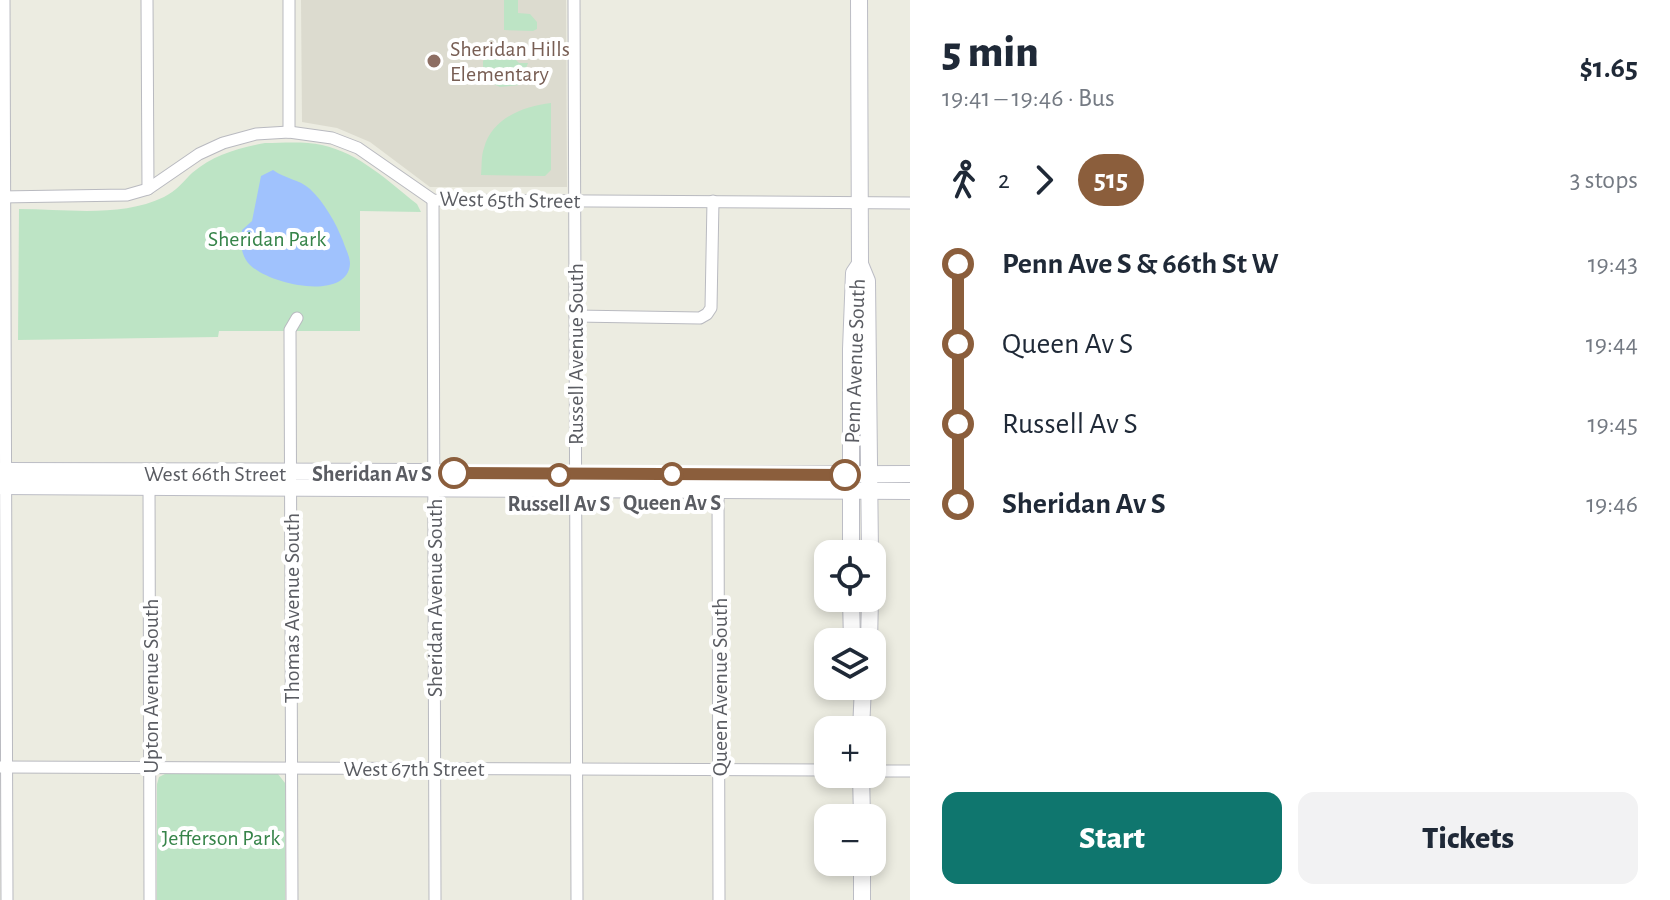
<!DOCTYPE html>
<html lang="en">
<head>
<meta charset="utf-8">
<style>
  :root { --surface:#fff; --page:#f2f2f3; --text:#1f2937; --muted:#747a83; --accent:#0f766e }
  body { margin:0; font-family:"Alegreya Sans",sans-serif; background:var(--page); color:var(--text); height:100vh; display:flex; flex-direction:column; font-size:30px; white-space:nowrap }
  * { box-sizing:border-box; margin:0 }
  p { font-size:26px; color:var(--muted) }
  .icon { flex:none; width:44px; height:44px; fill:none; stroke:currentColor; stroke-width:2; stroke-linecap:round; stroke-linejoin:round }
  .map { position:relative; flex:1; overflow:hidden }
  .panel { display:flex; flex-direction:column; background:var(--surface); width:760px }
  .panel>* { flex:none }
  .badge { padding:0 16px; border-radius:26px; font-size:28px; line-height:52px }
  .fabs { position:absolute; left:814px; top:540px; display:grid; gap:16px }
  .fabs a { display:grid; place-items:center; width:72px; height:72px; border-radius:16px; background:var(--surface); box-shadow:0 4px 12px #0003; font-size:40px }
  .map>.badge { position:absolute; translate:-50% -50%; box-shadow:0 0 0 4px #fff }
  .legs { display:flex; align-items:center; gap:12px; height:88px; padding:0 32px; font-size:26px }
  .legs p { margin-inline-start:auto }
  .summary { display:flex; align-items:center; justify-content:space-between; height:136px; padding:0 32px }
  h1 { font-size:44px; font-weight:800; line-height:60px }
  .cta { display:flex; gap:16px; margin-top:auto; padding:16px 32px }
  .cta a { flex:1; height:92px; border-radius:16px; background:var(--accent); color:#fff; font-size:32px; font-weight:800; line-height:92px; text-align:center }
  .cta a+a { background:var(--page); color:var(--text) }
  ul { padding:0 32px; list-style:none }
  li { display:flex; align-items:center; gap:28px; height:80px; font-size:30px }
  li i { display:grid; place-items:center; width:12px; height:100%; margin:0 10px; background:currentColor }
  li i::after { content:''; width:20px; height:20px; margin:-10px; border:6px solid; border-radius:50%; background:var(--surface) }
  li p { margin-inline-start:auto }
  li:first-child i { background:linear-gradient(#0000 50%,currentColor 0) }
  li:last-child i { background:linear-gradient(currentColor 50%,#0000 0) }
  main { display:flex; flex:1; min-height:0 }
  .map>svg:first-child { display:block }
  .education { fill:#dcdbcf }
  .green { fill:#bde4c5 }
  .water { fill:#a0c2fd }
  .lines { fill:none; stroke-linecap:round; stroke-linejoin:round }
  .minor-casing { stroke:#b9bac0; stroke-width:13 }
  .secondary-casing { stroke:#bcbdc5; stroke-width:18 }
  .minor { stroke:#fff; stroke-width:11 }
  .secondary { stroke:#fff; stroke-width:16 }
  .line-1-casing { stroke:#fff; stroke-width:18 }
  .line-1 { stroke:#8b5e3c; stroke-width:12 }
  .education-dot { fill:#8d6e63; stroke:#fff; stroke-width:3 }
  .stop-1-dot { fill:#fff; stroke:#8b5e3c; stroke-width:4 }
  .labels { text-anchor:middle; stroke-width:8; stroke-linejoin:round; paint-order:stroke }
  .education-label { font-size:22px; fill:#785e54; stroke:#fff; text-anchor:start }
  .street-label { font-size:22px; fill:#5a5c62; stroke:#fff }
  .park-label { font-size:22px; fill:#368449; stroke:#fff }
  .stop-label { font-size:22px; font-weight:bold; fill:#5a5c62; stroke:#fff }
</style>
</head>
<body>
<main>
<div class="map">
<svg width="910" height="900" viewBox="0 0 910 900">
  <rect width="100%" height="100%" fill="#ecece1"/>
  <polygon class="education" points="301,0 566,0 567,187 430,187 370,142 337,128 302,122"/>
  <g class="green">
    <polygon points="504,0 518,0 518,13 530,14 537,22 537,29 533,31 504,30"/>
    <polygon points="504,48 519,63 528,63 519,85 500,87 483,79 483,61 494,49"/>
    <path d="M551,103v67l-6,6 -64,-1c1,-9 0,-19 3,-27 8,-30 40,-42 67,-45z"/>
    <path d="M265,143c18,0 39,-2 57,2 37,8 66,36 95,59l4,8 -61,-1v120h-141l-1,6 -200,3 1,-131c46,0 102,9 145,-12 12,-6 19,-15 28,-24 21,-18 46,-25 73,-30z"/>
    <polygon points="165,774 278,774 285,783 285,900 157,900 157,784 159,777"/>
  </g>
  <path class="water" d="M273,170c12,9 26,9 37,19 14,13 26,34 33,52 2,7 7,15 7,23 -3,40 -91,19 -104,-4 -6,-10 -5,-19 -4,-30l10,-9 9,-45z"/>
  <g class="lines">
    <g class="minor-casing">
      <g id="minor">
        <polyline points="4,0 7,900"/>
        <polyline points="147,0 148,189"/>
        <polyline points="289,0 289,132"/>
        <polyline points="574,0 577,900"/>
        <polyline points="0,197 127,195 148,189 199,154 223,143 256,134 289,132 332,138 358,148 433,200 910,203"/>
        <polyline points="433,200 435,900"/>
        <polyline points="575,316 700,318 707,314 711,308 713,201"/>
        <polyline points="149,481 150,900"/>
        <polyline points="718,485 719,900"/>
        <polyline points="1,767 828,770"/>
        <polyline points="872,771 910,771"/>
        <polyline points="292,900 290,330 297,318"/>
      </g>
    </g>
    <g class="secondary-casing">
      <g id="secondary">
        <polyline points="859,0 860,264 867,281 870,554"/>
        <polyline points="0,471 418,472 576,475 910,474"/>
        <polyline points="0,486 910,491"/>
        <polyline points="851,554 851,349 854,273 860,264"/>
        <polyline points="851,598 852,642"/>
        <polyline points="869,642 870,598"/>
        <polyline points="861,730 863,686"/>
        <polyline points="861,774 862,818"/>
        <polyline points="862,862 862,900"/>
      </g>
    </g>
    <use href="#minor" class="minor"/>
    <use href="#secondary" class="secondary"/>
  </g>
  <g class="lines">
    <g class="line-1-casing">
      <polyline id="line-1" points="454,473 845,475"/>
    </g>
    <use href="#line-1" class="line-1"/>
  </g>
  <circle class="education-dot" cx="434" cy="61" r="8"/>
  <g class="stop-1-dot">
    <circle cx="454" cy="473" r="14"/>
    <circle cx="672" cy="474" r="10"/>
    <circle cx="559" cy="475" r="10"/>
    <circle cx="845" cy="475" r="14"/>
  </g>
  <g class="labels">
    <g class="education-label">
      <text x="450" y="56">Sheridan Hills<tspan x="450" dy="25">Elementary</tspan></text>
    </g>
    <g class="street-label">
      <text transform="translate(510 199) rotate(1)" y="8">West 65th Street</text>
      <text transform="translate(575 354) rotate(-90)" y="8">Russell Avenue South</text>
      <text transform="translate(854 361) rotate(-88)" y="8">Penn Avenue South</text>
      <text x="215" y="481">West 66th Street</text>
      <text transform="translate(434 598) rotate(-90)" y="8">Sheridan Avenue South</text>
      <text transform="translate(291 608) rotate(-90)" y="8">Thomas Avenue South</text>
      <text transform="translate(150 686) rotate(-90)" y="8">Upton Avenue South</text>
      <text transform="translate(719 687) rotate(-90)" y="8">Queen Avenue South</text>
      <text x="414" y="776">West 67th Street</text>
    </g>
    <g class="park-label">
      <text x="267" y="246">Sheridan Park</text>
      <text x="221" y="845">Jefferson Park</text>
    </g>
    <g class="stop-label">
      <text x="432" y="481" text-anchor="end">Sheridan Av S</text>
      <text x="672" y="510">Queen Av S</text>
      <text x="559" y="511">Russell Av S</text>
    </g>
  </g>
</svg>
<div class="fabs">
<a><svg class="icon" aria-label="locate" viewBox="0 0 24 24"><circle cx="12" cy="12" r="6"/><path d="M12 2v4M12 18v4M2 12h4M18 12h4"/></svg></a>
<a><svg class="icon" aria-label="layers" viewBox="0 0 24 24"><path d="M12 4l9 5-9 5-9-5zM3 14l9 5 9-5"/></svg></a>
<a>+</a>
<a>−</a>
</div>
</div>
<section class="panel">
<div class="summary"><div><h1>5 min</h1><p>19:41 – 19:46 · Bus</p></div><b>$1.65</b></div>
<div class="legs"><svg class="icon" aria-label="walk" viewBox="0 0 24 24"><circle cx="13" cy="4" r="2"/><path d="M13 8l-2 6 4 7M11 14l-3 7M7 12l3-4h3l4 4"/></svg>2<svg class="icon" aria-label="forward" viewBox="0 0 24 24"><path d="M9 5l7 7-7 7"/></svg><b class="badge" style="background:#8b5e3c;color:#fff">515</b><p>3 stops</p></div>
<ul>
<li><i style="color:#8b5e3c"></i><b>Penn Ave S &amp; 66th St W</b><p>19:43</p></li>
<li><i style="color:#8b5e3c"></i><span>Queen Av S</span><p>19:44</p></li>
<li><i style="color:#8b5e3c"></i><span>Russell Av S</span><p>19:45</p></li>
<li><i style="color:#8b5e3c"></i><b>Sheridan Av S</b><p>19:46</p></li>
</ul>
<div class="cta"><a>Start</a><a>Tickets</a></div>
</section>
</main>
</body>
</html>
